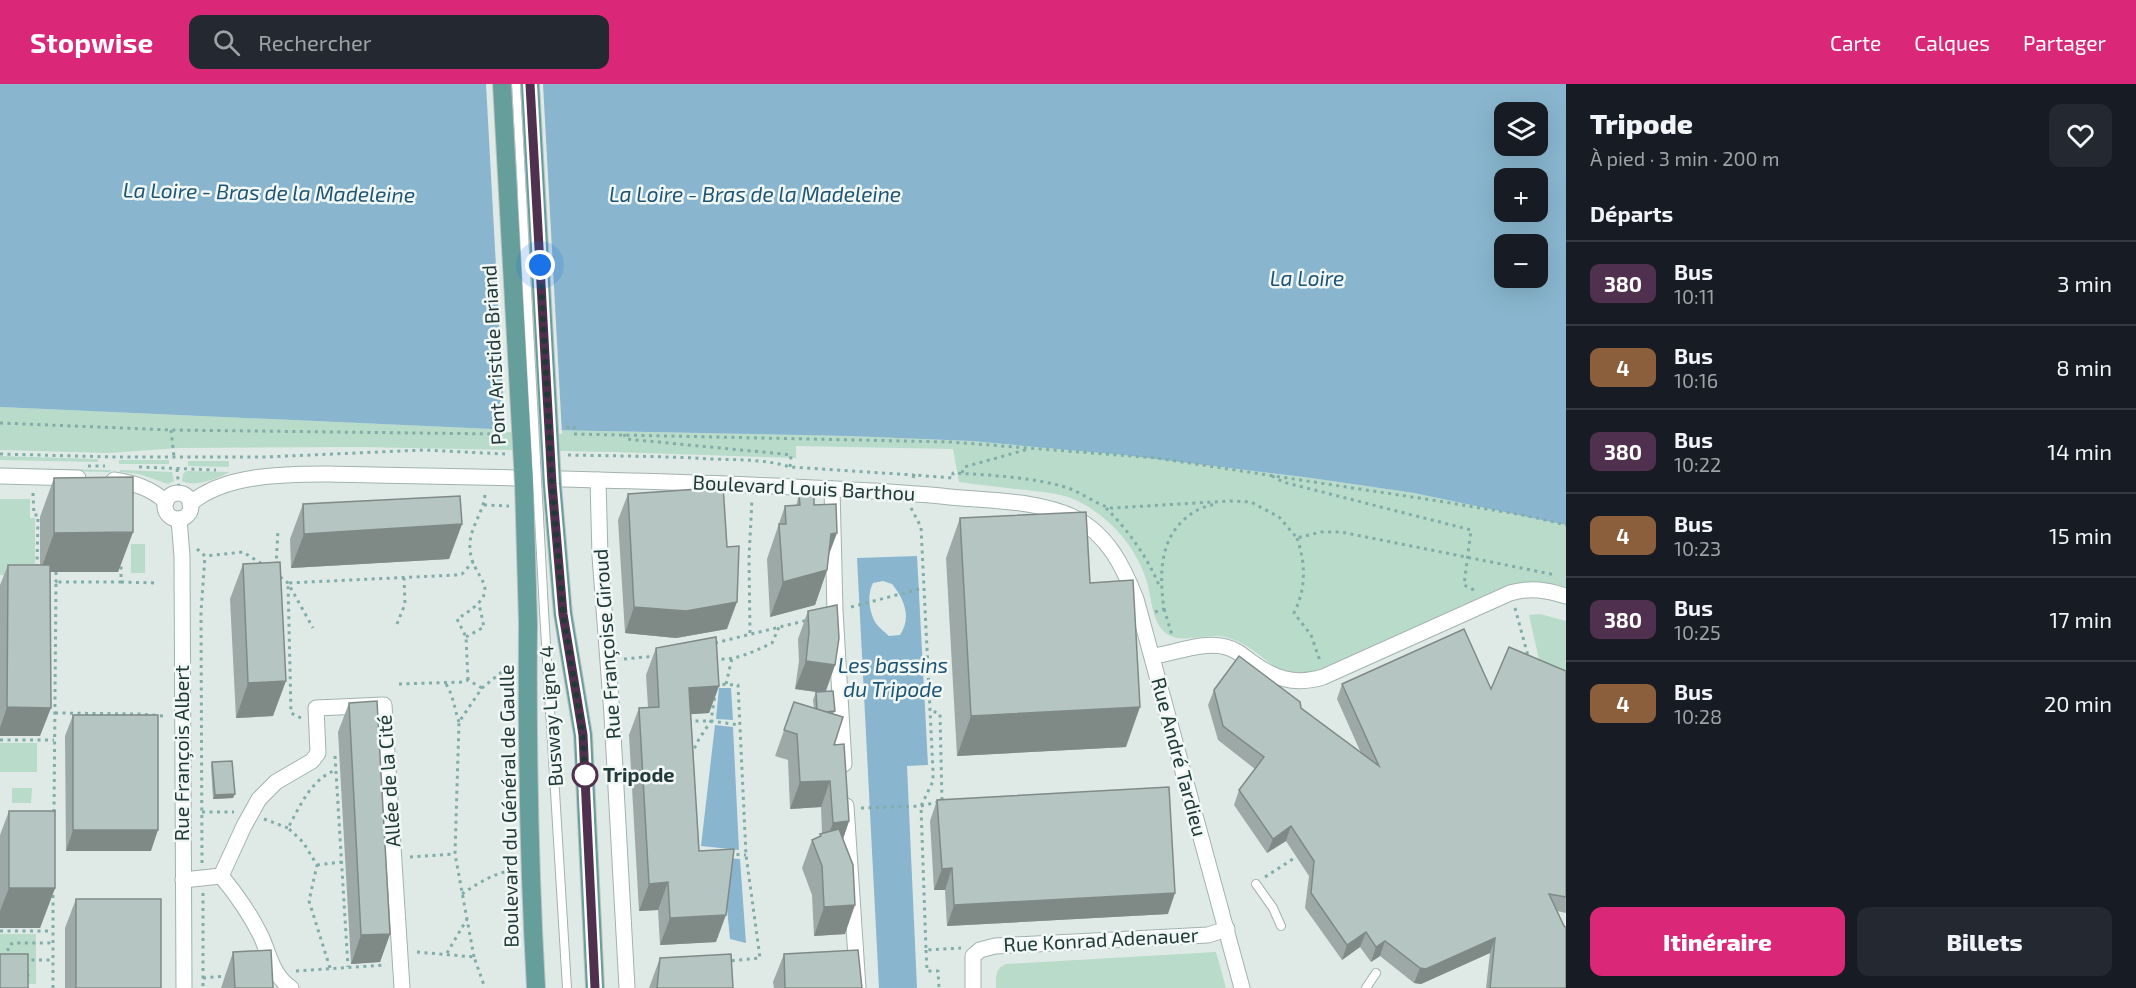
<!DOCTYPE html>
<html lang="fr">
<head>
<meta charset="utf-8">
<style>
  :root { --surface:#171b24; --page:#242831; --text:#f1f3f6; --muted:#9ea1a6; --line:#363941; --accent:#db2777 }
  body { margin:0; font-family:"Exo 2",sans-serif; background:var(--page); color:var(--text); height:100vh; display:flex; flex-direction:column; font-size:22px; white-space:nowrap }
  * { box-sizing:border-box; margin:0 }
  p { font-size:20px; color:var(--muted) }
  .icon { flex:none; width:33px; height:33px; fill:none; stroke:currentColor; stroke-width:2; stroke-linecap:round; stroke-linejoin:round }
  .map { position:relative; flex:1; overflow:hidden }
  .panel { display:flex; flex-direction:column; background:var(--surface); width:570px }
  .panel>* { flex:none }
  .badge { padding:0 12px; border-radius:9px; font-size:21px; line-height:39px }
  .fabs { position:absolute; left:1494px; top:18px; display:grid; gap:12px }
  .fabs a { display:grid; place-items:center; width:54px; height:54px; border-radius:12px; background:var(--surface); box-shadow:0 6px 24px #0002; font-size:30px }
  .you { position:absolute; width:30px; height:30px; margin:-15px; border:4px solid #fff; border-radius:50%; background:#1a73e8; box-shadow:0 0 0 9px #1a73e833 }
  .map>.badge { position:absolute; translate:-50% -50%; box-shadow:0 0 0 3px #fff }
  h2 { padding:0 24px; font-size:22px; line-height:54px }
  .round { display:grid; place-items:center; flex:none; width:63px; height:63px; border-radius:12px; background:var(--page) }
  .summary { display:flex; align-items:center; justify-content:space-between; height:102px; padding:0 24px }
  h1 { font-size:28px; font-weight:800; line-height:45px }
  .action { display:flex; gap:12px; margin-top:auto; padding:12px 24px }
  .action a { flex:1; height:69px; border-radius:12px; background:var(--accent); color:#fff; font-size:24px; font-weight:800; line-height:69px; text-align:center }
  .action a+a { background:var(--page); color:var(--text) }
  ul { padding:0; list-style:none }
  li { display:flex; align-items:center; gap:18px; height:84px; padding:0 24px; border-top:2px solid var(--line) }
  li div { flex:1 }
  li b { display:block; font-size:22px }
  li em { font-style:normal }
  li .badge { min-width:66px; font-weight:700; text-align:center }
  header { display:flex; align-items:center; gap:36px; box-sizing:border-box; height:84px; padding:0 30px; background:var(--accent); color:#fff }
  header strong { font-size:28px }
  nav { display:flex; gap:33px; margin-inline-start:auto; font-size:21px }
  .search { width:420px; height:54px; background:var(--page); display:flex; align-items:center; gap:15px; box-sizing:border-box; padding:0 21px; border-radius:12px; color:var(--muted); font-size:22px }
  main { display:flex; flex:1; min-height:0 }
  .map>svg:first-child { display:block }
  .green { fill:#b9dbc9 }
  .water { fill:#89b6ce; fill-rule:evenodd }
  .pier { fill:#dfeae7 }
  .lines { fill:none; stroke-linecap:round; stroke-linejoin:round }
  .lane-casing { stroke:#a2b2af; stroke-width:10 }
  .street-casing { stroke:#a2b2af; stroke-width:17 }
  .primary-casing { stroke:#bcc4c3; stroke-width:20 }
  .path { stroke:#81ada8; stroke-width:3; stroke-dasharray:3 4.5; stroke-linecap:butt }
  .lane { stroke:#fff; stroke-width:8 }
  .street { stroke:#fff; stroke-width:15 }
  .primary { stroke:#659e9b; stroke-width:18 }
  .lane-bridge-casing { stroke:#a2b2af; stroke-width:10; stroke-linecap:butt }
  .primary-bridge-casing { stroke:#bcc4c3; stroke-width:20; stroke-linecap:butt }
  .lane-bridge { stroke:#fff; stroke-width:8 }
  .primary-bridge { stroke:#659e9b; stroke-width:18 }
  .wall { fill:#9ca9a6 }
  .shaded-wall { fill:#7f8a87 }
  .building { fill:#b5c5c1; stroke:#7f8a87; stroke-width:1.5 }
  .line-casing { stroke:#fff; stroke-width:14 }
  .line { stroke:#4f304e; stroke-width:9 }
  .walk { stroke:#213a38; stroke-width:6; stroke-dasharray:0 10.8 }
  .stop-dot { fill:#fff; stroke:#4f304e; stroke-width:3 }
  .labels { text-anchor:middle; stroke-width:5; stroke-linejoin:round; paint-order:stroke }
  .street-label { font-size:20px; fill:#213a38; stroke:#f0f7f5 }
  .stop-label { font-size:20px; font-weight:bold; fill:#213a38; stroke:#f0f7f5; text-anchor:start }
  .water-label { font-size:21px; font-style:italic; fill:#1e5473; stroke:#f0f7f5 }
</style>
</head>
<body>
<header>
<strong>Stopwise</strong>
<div class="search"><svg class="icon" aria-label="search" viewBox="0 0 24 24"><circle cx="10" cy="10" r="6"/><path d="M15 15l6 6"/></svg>Rechercher</div>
<nav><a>Carte</a><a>Calques</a><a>Partager</a></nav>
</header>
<main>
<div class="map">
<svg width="1566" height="904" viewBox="0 0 1566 904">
  <rect width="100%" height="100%" fill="#dfeae7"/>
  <g class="green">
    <path d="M0,323l492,22 356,7 123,5 152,14 188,23 103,15 152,32v62c-21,-6 -41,-6 -61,-1l-191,86c-43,9 -49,-23 -85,-34 -19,-7 -47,7 -62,-4 -16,-11 -15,-38 -21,-55 -12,-36 -40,-66 -75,-81 -14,-5 -30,-6 -44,-8 -23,-2 -46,-5 -68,-8l-6,-33 -157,-3v12l-184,-6 -251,-5 -182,1 -70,5 -109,-3z"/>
    <polygon points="0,372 98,375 98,378 0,376"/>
    <rect x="119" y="376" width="50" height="4"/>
    <polygon points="188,377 229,377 229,383 188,382"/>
    <polygon points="0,384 111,386 110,388 0,386"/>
    <polygon points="120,386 172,388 174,397 168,400 139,390 120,388"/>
    <path d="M186,387h3l40,1c-8,6 -37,16 -47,9l1,-7z"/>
    <polygon points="0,415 30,415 30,434 35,434 35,492 0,491"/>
    <rect x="131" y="460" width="14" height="29"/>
    <polygon points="1540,530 1566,537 1566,590 1540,580 1529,531"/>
    <rect x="0" y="659" width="37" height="29"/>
    <polygon points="12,704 32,704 31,719 12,719"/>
    <polygon points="0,850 36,850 36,900 0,899"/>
    <path d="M1216,868l10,36h-230c0,-11 -1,-20 10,-24z"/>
  </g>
  <g class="water">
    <path d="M0,0h1566v441l-152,-32 -103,-15 -188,-23 -152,-14 -123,-5 -356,-7 -492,-22zM1504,28h34v34h-34zM1504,94h34v34h-34zM1504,160h34v34h-34z"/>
    <path d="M917,472l11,209 -21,1 10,222h-38l-22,-430zM883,497l9,3c12,15 20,33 8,51l-11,1c-4,-4 -11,-9 -14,-14 -6,-11 -8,-28 -2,-39z"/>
    <polygon points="719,604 731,604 733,636 716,635"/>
    <polygon points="715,641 733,643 739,766 701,762"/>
    <polygon points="700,772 740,775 746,859 730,855 724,793"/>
  </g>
  <polygon class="pier" points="486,0 543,0 562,350 505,348"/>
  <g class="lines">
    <g class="lane-casing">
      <g id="lane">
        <polyline points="516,0 522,112"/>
        <polyline points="544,527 567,904"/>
        <polyline points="1256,800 1273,824 1281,842"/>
        <polyline points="1366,904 1376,889"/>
      </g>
    </g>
    <g class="street-casing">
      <g id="street">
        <polyline points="0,392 78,394"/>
        <path d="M114,396c20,3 37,8 52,22"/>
        <polyline points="598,396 600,472 612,631 627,904"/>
        <polyline points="832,405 835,527 844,680"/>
        <circle cx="178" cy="422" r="13"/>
        <path d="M190,420c34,-30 96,-30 138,-30 141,3 282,5 422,11 64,3 128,5 191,11 42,5 96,3 134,22 33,17 48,48 61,81l106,389"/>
        <polyline points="179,435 182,472 184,904"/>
        <path d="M1153,572c23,-3 49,-15 73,-9 9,2 16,8 24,14 23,17 44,25 73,16l187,-84c21,-6 36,-3 56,3"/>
        <polyline points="846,722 858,904"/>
        <polyline points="221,792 244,742 259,715 276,698 312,677 318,669 316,624 384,621 402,904"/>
        <path d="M221,792c16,19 29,38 40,60 9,20 11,39 30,52"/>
        <polyline points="183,796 221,792"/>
        <polyline points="973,904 973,872 980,866 995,862 1208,851 1227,845"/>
      </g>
    </g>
    <g class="primary-casing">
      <g id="primary">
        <polyline points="563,530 583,651 595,904"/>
        <path d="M528,539c-1,122 1,243 8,365"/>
      </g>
    </g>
    <g class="path">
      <polyline points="0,339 171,346 498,350 498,341 503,342"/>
      <polyline points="566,343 574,343 574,350 951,358 1156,374 1445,418 1528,432 1566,441"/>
      <polyline points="171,346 174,373"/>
      <polyline points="624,350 626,355 783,370 791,371 790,383"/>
      <polyline points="0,370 114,373 265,373 424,366 505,370"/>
      <path d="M568,371c48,1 96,1 144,4 27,1 53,0 78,8l124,8v-5"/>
      <polyline points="88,382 105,382"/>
      <polyline points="139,383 216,386"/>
      <polyline points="177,385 179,407"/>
      <polyline points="962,389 964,383 1029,365"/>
      <polyline points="1272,392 1283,398 1471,446 1464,501 1476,507"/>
      <path d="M913,394l1,-3 39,3v-5c37,2 77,4 112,14 17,5 31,18 47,21l118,-7 21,1 28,15 18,21 24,-6h20l215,43"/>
      <polyline points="33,409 34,431 38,431 37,482"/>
      <polyline points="484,421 509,422"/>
      <polyline points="911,424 921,443 933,687 933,697 921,722 926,866 961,864"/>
      <path d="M1106,424c22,22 43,51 54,80"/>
      <path d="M1297,454c9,26 9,51 -3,75l17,22 9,26"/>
      <polyline points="197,465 205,472 243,468 262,480"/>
      <polyline points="276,482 278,446"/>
      <polyline points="280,493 288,499 313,544"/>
      <polyline points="48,498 56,498 56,488"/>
      <polyline points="121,498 158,499"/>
      <polyline points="851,523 923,504"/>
      <polyline points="1515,524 1528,572"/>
      <polyline points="1164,525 1172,551"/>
      <path d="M1155,528l9,-3c-5,-36 -5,-75 30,-97 6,-4 14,-6 21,-8"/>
      <polyline points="397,540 405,520 404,494"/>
      <polyline points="750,549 749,474 752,415"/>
      <polyline points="466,553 484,543 479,520"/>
      <polyline points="715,559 808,536"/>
      <polyline points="624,575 656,572"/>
      <path d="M714,575c21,2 39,-7 58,-16l7,-16"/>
      <path d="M468,596l-2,-43 -9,-18c56,-34 10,-37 13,-77 2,-18 14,-31 15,-48"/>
      <polyline points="399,600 464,598 468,596 482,604"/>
      <path d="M446,600c8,13 8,24 13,38"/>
      <polyline points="726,600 732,574"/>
      <polyline points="716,601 716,600 738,601 746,771 760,874 728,877"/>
      <polyline points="55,629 140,630 163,632"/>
      <polyline points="301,634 291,629 288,499 456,491 462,490 473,478"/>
      <polyline points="688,637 711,637 740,641"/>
      <polyline points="0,656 54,656"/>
      <polyline points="691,671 699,655 711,637 715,611"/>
      <polyline points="335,672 348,883"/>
      <polyline points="861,724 921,722 942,717 940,630 930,626"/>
      <polyline points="54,728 56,498 121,498 121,479"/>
      <polyline points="202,728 234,728"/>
      <polyline points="264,735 288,744"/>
      <polyline points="729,770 746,771"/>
      <polyline points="410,773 455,770"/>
      <polyline points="202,779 201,528 205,472"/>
      <polyline points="317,781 341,778"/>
      <polyline points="1265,793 1296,773"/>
      <polyline points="203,809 203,904"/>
      <path d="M462,810c16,-11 31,-20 50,-24"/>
      <polyline points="0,847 52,847"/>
      <polyline points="926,866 927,887 938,887 939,904"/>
      <polyline points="417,868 474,873 485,904"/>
      <polyline points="447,869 467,835"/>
      <polyline points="474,873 455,770 459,638 482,604 509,582"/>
      <polyline points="9,874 7,870 9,861 13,859 53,859"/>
      <polyline points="24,876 53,876"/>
      <polyline points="25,884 29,889 26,895"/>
      <path d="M330,884l-21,-67 8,-36 -14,-23 -15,-14c12,-22 23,-49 48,-58"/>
      <polyline points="296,887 385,881"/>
      <polyline points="203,894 226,892"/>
      <polyline points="53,904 53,804"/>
    </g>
    <use href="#lane" class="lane"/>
    <use href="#street" class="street"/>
    <use href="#primary" class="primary"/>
    <g class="lane-bridge-casing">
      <polyline id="lane-bridge" points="522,112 544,527"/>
    </g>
    <g class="primary-bridge-casing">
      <g id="primary-bridge">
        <polyline points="502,0 524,399 528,539"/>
        <polyline points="530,0 552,400 563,530"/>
      </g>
    </g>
    <use href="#lane-bridge" class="lane-bridge"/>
    <use href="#primary-bridge" class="primary-bridge"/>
  </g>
  <g class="wall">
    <polygon points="54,394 133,448 118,488 50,488 40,652 0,652 0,501 8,481 40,481 40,433"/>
    <polygon points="698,402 727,545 676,554 625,549 618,436 628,410 697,405"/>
    <polygon points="799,411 814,421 829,471 827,486 815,521 770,533 767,475 785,422 796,422"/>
    <polygon points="303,420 462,440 449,475 291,484 290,455"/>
    <polygon points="960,434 1090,499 1126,663 957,672 946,474"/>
    <polygon points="243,480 273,632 236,634 230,515"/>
    <polygon points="808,527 835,581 826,607 835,627 833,630 834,661 849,737 843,755 845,850 814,852 812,811 802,784 812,756 819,753 820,750 822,750 821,723 790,725 788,676 775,672 794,618 814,624 813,616 816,608 795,605 799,577 798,555"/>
    <polygon points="656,564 719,602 709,629 691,630 699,767 716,858 660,861 658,826 639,827 629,651 639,624 648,623 646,591"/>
    <polygon points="1566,587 1566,829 1557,827 1566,904 1486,904 1490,869 1421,900 1414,899 1380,872 1371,878 1360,863 1342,876 1305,824 1309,792 1286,757 1267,769 1234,721 1239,706 1255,685 1218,656 1208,621 1214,606 1301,624 1361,669 1337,615 1342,600 1491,605"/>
    <polygon points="349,619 390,850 380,878 351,880 338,648"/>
    <polygon points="73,631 151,767 66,767 65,652"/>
    <polygon points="212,678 233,714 213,715 211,682"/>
    <polygon points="937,716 1168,830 947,842 945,806 934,806 930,737"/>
    <polygon points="9,727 55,804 40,844 0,844 0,751"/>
    <polygon points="76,815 161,904 65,904 65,844"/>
    <polygon points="233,868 273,904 221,904"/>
    <polygon points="784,870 862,904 774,904 773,898"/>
    <polygon points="660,874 733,904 649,904"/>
  </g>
  <g class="shaded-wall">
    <polygon points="462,440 449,475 291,484 304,450"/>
    <polygon points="133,448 118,488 40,488 54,449"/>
    <polygon points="837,449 824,484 831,450"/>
    <polygon points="827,486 815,521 770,533 783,498"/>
    <polygon points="737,518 727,545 676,554 625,549 634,523"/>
    <polygon points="806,577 835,581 825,609 795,605"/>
    <polygon points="286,597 273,632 236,634 248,599"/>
    <polygon points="719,602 709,629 679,631 689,604"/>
    <polygon points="7,623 51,624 40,652 0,652 0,644"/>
    <polygon points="1140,623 1126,663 957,672 971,632"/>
    <polygon points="830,697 821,723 790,725 800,698"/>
    <polygon points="235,710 233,714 213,715 215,711"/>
    <polygon points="849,737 840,764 823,765 833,739"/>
    <polygon points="1291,742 1286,757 1267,769 1273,755"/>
    <polygon points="73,746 158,746 151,767 66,767"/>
    <polygon points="952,784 945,806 934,806 942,785"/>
    <polygon points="668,798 658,826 639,827 649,800"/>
    <polygon points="9,804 55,804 40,844 0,844 0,827"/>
    <polygon points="1175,809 1168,830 947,842 954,821"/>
    <polygon points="855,821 845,850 814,852 824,823"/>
    <polygon points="726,831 716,858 660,861 670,834"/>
    <polygon points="1366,848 1360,863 1342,876 1347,861"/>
    <polygon points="390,850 380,878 351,880 361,851"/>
    <polygon points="1495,854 1490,869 1421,900 1414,899 1420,884"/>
    <polygon points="1385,857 1380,872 1371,878 1376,863"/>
  </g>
  <g class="building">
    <polygon points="133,393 133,448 54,449 54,394"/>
    <polygon points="723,401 727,463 739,462 737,518 686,527 634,523 628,410 698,405 698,402"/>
    <polygon points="814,410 814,421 836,420 837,449 831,450 827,486 783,498 779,440 786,440 785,422 800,421 799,411"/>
    <polygon points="460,412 462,440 304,450 303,420"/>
    <polygon points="1086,428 1090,499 1133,496 1140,623 971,632 960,434"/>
    <polygon points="280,478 286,597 248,599 243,480"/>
    <polygon points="8,481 50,481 51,624 7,623"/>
    <polygon points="837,521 839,554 835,581 806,577 809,548 808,527"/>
    <polygon points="1464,545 1491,605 1509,563 1566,587 1566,813 1549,810 1564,842 1566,843 1566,904 1490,904 1495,854 1426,885 1420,884 1385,857 1376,863 1366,848 1347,861 1311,809 1314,777 1291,742 1273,755 1239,706 1264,673 1223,642 1214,606 1239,572 1300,618 1301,624 1379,682 1342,600"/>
    <polygon points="716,553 719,602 689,604 699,767 734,765 726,831 670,834 668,798 649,800 639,624 659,623 656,564"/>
    <polygon points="833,607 835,627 825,628 817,625 816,608"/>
    <polygon points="377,617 390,850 361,851 349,619"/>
    <polygon points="794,618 843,633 834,661 844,660 849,737 833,739 830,697 800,698 797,650 784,646"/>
    <rect x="73" y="631" width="85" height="115"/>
    <polygon points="232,677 235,710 215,711 212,678"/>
    <polygon points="1169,703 1175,809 954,821 952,784 942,785 937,716"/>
    <rect x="9" y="727" width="46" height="77"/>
    <polygon points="839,745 853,781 855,821 824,823 822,782 812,756 821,752 820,750"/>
    <rect x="76" y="815" width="85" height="89"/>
    <polygon points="271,866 273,904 235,904 233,868"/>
    <polygon points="858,866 862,904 785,904 784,870"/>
    <rect x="0" y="870" width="28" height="34"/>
    <polygon points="731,870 733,904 657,904 660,874"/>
  </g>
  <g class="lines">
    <g class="line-casing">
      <polyline id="line" points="530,0 552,400 563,530 583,651 595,904"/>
    </g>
    <use href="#line" class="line"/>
    <polyline class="walk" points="540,181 552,400 563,530 583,651 585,697 585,691"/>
  </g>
  <circle class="stop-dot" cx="585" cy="691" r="12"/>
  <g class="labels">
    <g class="street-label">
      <text transform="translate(494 271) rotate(-93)" y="7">Pont Aristide Briand</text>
      <text transform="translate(804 404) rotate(3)" y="7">Boulevard Louis Barthou</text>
      <text transform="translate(607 560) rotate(-94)" y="7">Rue Françoise Giroud</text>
      <text transform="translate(551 632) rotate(-94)" y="7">Busway Ligne 4</text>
      <text transform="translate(182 669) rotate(-90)" y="7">Rue François Albert</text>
      <text transform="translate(1179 673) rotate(75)" y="7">Rue André Tardieu</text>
      <text transform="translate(389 697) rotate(-94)" y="7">Allée de la Cité</text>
      <text transform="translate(509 722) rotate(-91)" y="7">Boulevard du Général de Gaulle</text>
      <text transform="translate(1101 856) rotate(-3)" y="7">Rue Konrad Adenauer</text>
    </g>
    <g class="stop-label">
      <text x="603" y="698">Tripode</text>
    </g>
    <g class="water-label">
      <text transform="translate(269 109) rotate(1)" y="7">La Loire - Bras de la Madeleine</text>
      <text x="755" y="118">La Loire - Bras de la Madeleine</text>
      <text x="1307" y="202">La Loire</text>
      <text x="893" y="589">Les bassins<tspan x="893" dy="24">du Tripode</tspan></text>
    </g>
  </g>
</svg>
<div class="fabs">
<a><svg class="icon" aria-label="layers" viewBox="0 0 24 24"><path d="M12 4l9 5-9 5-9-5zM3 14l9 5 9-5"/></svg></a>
<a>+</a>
<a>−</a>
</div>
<div class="you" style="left:540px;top:181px"></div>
</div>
<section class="panel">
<div class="summary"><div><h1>Tripode</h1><p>À pied · 3 min · 200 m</p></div><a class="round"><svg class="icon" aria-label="heart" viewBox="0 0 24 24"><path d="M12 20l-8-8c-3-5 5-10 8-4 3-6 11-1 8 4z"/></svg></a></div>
<h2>Départs</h2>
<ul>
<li><span class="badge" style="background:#4f304e;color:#fff">380</span><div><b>Bus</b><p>10:11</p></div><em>3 min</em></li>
<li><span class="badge" style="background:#8b5e3c;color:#fff">4</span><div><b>Bus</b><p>10:16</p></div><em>8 min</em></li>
<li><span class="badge" style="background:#4f304e;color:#fff">380</span><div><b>Bus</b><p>10:22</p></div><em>14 min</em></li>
<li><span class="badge" style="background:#8b5e3c;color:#fff">4</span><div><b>Bus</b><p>10:23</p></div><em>15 min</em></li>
<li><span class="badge" style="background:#4f304e;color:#fff">380</span><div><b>Bus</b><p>10:25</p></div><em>17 min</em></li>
<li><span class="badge" style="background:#8b5e3c;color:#fff">4</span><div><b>Bus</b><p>10:28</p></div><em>20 min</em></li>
</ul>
<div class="action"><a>Itinéraire</a><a>Billets</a></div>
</section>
</main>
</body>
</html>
